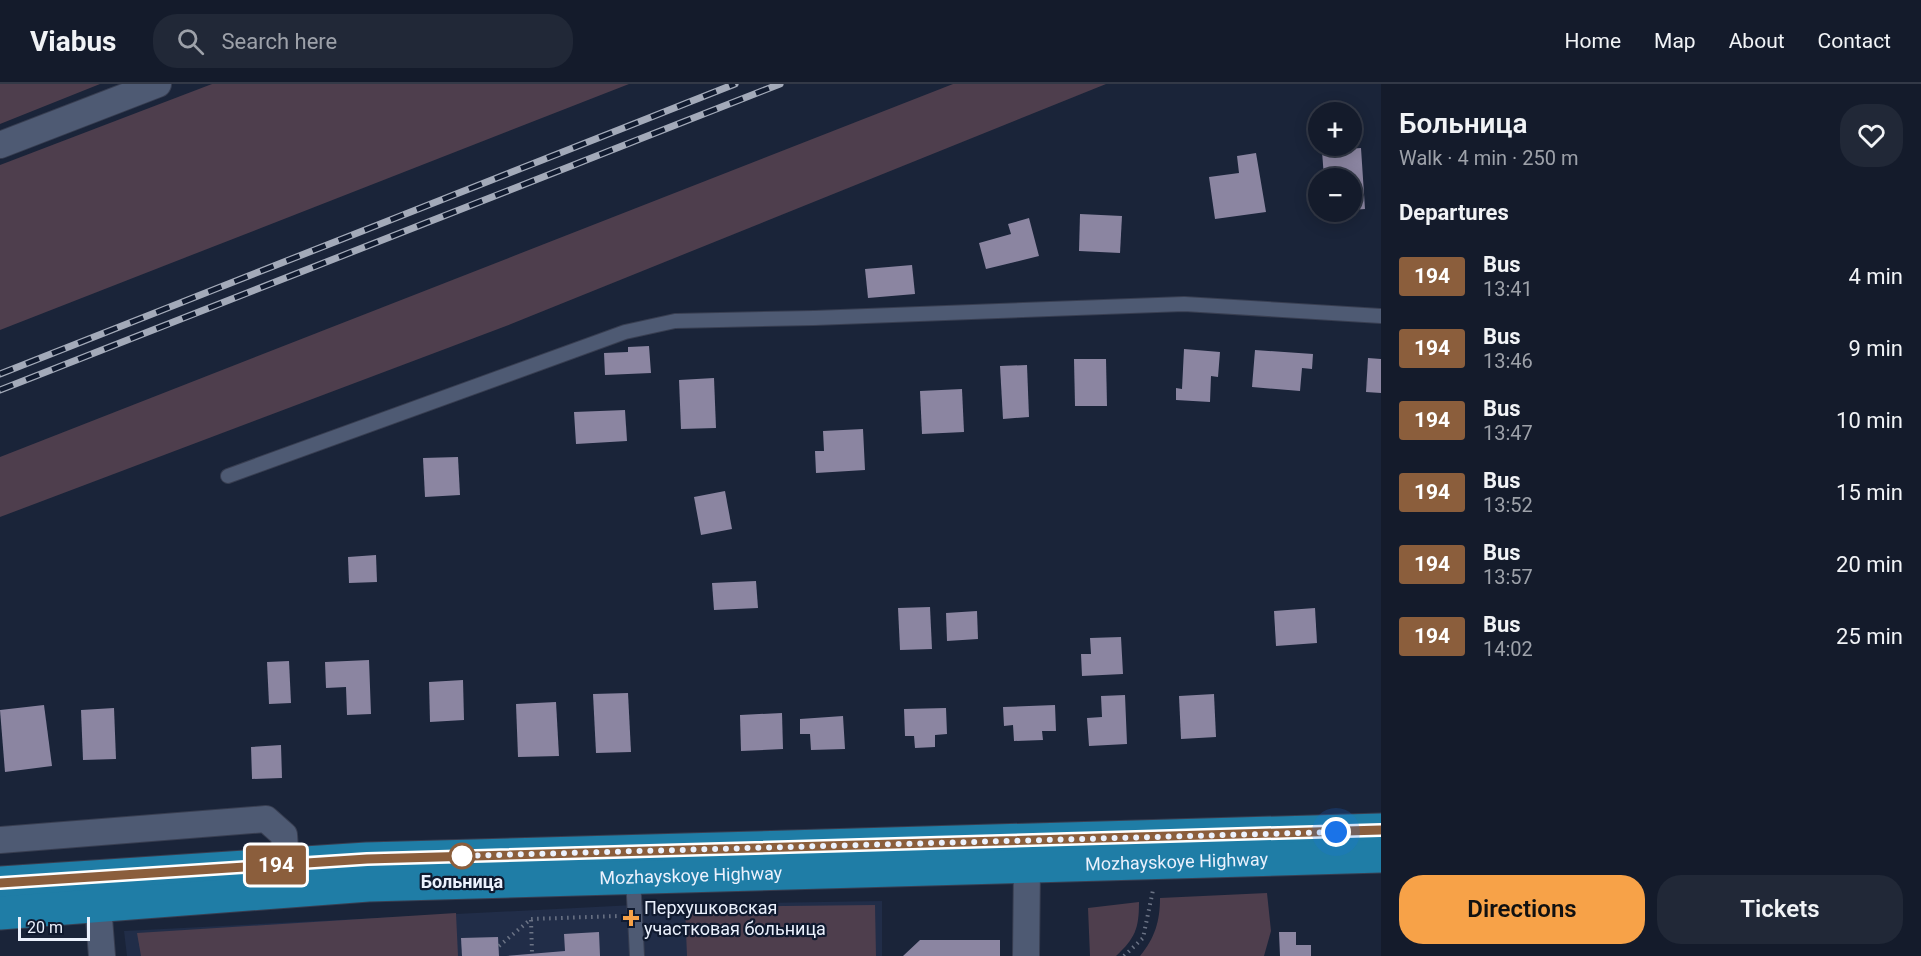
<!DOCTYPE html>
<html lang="en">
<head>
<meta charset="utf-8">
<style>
  :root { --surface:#141b2b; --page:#212837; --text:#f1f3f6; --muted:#9da1a9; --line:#333947; --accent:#f7a248 }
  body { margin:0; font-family:Roboto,sans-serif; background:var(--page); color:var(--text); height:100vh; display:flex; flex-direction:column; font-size:22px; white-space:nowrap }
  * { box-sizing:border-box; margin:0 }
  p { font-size:20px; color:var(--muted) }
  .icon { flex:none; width:33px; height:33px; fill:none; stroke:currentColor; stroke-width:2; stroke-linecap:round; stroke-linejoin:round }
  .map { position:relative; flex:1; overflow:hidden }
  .panel { display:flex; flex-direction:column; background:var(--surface); width:540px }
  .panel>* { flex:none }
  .badge { padding:0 12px; border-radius:4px; font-size:21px; line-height:39px }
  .buttons { position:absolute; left:1308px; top:18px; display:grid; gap:12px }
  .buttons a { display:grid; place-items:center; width:54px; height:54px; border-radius:50%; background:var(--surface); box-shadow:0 3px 15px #0003,0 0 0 2px var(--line); font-size:30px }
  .scale { position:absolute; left:18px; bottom:15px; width:72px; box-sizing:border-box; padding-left:6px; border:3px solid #ebf1fd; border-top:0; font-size:16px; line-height:21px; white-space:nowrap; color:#ebf1fd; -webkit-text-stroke:4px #101a2f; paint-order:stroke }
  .you { position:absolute; width:30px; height:30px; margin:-15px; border:4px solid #fff; border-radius:50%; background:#1a73e8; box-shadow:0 0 0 9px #1a73e833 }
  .map>.badge { position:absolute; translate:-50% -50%; box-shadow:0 0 0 3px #fff }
  h2 { padding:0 18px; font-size:22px; line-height:54px }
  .round { display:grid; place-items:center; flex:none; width:63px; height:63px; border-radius:24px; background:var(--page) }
  .overview { display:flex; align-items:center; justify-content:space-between; height:102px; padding:0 18px }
  h1 { font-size:28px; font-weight:600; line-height:45px }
  .button { display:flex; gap:12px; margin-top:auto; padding:12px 18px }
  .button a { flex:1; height:69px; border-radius:24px; background:var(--accent); color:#111; font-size:24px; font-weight:600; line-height:69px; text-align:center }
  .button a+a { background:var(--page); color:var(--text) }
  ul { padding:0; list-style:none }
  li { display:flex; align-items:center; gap:18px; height:72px; padding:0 18px }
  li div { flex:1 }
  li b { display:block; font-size:22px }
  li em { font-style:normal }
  li .badge { min-width:66px; font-weight:700; text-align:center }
  header { display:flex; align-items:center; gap:36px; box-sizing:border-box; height:84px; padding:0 30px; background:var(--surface); border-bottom:2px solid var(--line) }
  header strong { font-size:28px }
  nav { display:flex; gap:33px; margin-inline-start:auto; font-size:21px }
  .search { width:420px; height:54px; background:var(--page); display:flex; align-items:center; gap:15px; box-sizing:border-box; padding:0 21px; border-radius:24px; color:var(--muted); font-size:22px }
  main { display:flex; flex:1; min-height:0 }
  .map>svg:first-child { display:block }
  .built { fill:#212d48 }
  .green { fill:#4e3e4d }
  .building { fill:#8b85a1 }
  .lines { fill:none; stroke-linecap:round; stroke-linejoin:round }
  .lane-casing { stroke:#383e51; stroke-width:16 }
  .street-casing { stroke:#383e51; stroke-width:28 }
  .primary-casing { stroke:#383e51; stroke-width:35 }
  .path { stroke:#6c7486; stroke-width:4; stroke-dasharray:1.5 4.5; stroke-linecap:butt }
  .lane { stroke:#4e5a73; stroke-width:14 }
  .street { stroke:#4e5a73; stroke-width:26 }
  .primary { stroke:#1f7da6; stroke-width:33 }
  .rail-casing { stroke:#a3aab9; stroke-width:7 }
  .rail { stroke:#101a2f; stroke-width:4.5; stroke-dasharray:14; stroke-linecap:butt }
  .line-casing { stroke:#fff; stroke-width:14 }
  .line { stroke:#8b5e3c; stroke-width:9 }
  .walk { stroke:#ebf1fd; stroke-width:6; stroke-dasharray:0 10.8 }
  .stop-dot { fill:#fff; stroke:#8b5e3c; stroke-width:3 }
  .poi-dot { fill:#f7a248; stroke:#101a2f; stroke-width:2 }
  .labels { text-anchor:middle; stroke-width:4.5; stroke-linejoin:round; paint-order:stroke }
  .street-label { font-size:18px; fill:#ebf1fd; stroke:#101a2f }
  .stop-label { font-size:18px; font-weight:bold; fill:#ebf1fd; stroke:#101a2f }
  .poi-label { font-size:18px; fill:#ebf1fd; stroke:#101a2f; text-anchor:start }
</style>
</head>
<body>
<header>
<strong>Viabus</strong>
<div class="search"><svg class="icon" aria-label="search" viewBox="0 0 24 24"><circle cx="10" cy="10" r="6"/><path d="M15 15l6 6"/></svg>Search here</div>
<nav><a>Home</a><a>Map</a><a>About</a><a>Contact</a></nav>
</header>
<main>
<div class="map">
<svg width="1381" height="872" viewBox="0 0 1381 872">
  <rect width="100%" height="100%" fill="#1a2439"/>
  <polygon class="built" points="882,817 882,872 127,872 124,847 634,821"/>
  <g class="green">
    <polygon points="0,0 100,0 0,40"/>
    <polygon points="212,0 629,0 0,246 0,81"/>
    <polygon points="953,0 1106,0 511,240 0,433 0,373"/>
    <path d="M1267,809l4,38 -7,25h-124c15,-18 20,-35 20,-58z"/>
    <path d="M1139,818c0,27 -4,36 -23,54h-26l-2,-48z"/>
    <polygon points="875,821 876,872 687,872 685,823"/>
    <polygon points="456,829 458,872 141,872 137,849"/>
  </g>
  <g class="building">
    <polygon points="1361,64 1365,125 1352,126 1352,94 1324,94 1322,67"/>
    <polygon points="1256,69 1266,128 1215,135 1209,93 1239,89 1237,72"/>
    <polygon points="1080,130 1122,132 1120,169 1079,167"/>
    <polygon points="1029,134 1039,172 986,185 979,159 1011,150 1008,140"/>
    <polygon points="912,181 915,210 868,214 865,185"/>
    <polygon points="649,262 651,289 605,291 604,269 628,268 628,263"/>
    <polygon points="1184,265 1220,268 1218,293 1211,292 1210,318 1176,316 1176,304 1182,305"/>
    <polygon points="1255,266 1313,270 1312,285 1302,284 1300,307 1252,303"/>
    <polygon points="1368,274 1381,275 1381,309 1366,308"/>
    <polygon points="1074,275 1106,275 1107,322 1075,322"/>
    <polygon points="1027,281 1029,333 1003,335 1000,282"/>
    <polygon points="714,294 716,344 681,345 679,296"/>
    <polygon points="962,305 964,348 922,350 920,307"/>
    <polygon points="625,326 627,357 576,360 574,328"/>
    <polygon points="863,345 865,386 816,389 815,367 824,367 823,347"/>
    <polygon points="458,373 460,411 425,413 423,374"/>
    <polygon points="725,407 732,445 701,451 694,413"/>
    <polygon points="376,471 377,498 349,499 348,473"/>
    <polygon points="756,497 758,524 714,526 712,499"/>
    <polygon points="930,523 932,565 900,566 898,524"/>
    <polygon points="1315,524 1317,559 1276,562 1274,527"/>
    <polygon points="977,527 978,555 947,557 946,529"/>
    <polygon points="1121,553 1123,590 1082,592 1081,570 1091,570 1090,554"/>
    <polygon points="369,576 371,630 347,631 346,603 326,604 325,578"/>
    <polygon points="289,577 291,619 269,620 267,578"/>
    <polygon points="463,596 464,636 430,638 429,598"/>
    <polygon points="628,609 631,668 596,669 593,610"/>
    <polygon points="1214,610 1216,653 1181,655 1179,612"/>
    <polygon points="1125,611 1127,660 1089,662 1087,634 1102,633 1101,612"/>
    <polygon points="556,618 559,672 518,673 516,620"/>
    <polygon points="44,621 52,682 5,688 0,626"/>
    <polygon points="1055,621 1056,647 1042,647 1043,656 1014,657 1013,641 1004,642 1003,623"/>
    <polygon points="114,624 116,675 83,676 81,626"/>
    <polygon points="946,624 947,650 935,651 935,663 915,664 914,652 905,652 904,625"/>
    <polygon points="782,629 783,665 741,667 740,631"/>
    <polygon points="843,632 845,665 811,666 810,650 800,650 800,635"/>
    <polygon points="281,661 282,694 252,695 251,663"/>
    <polygon points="599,848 600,872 506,872 565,867 564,850"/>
    <polygon points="1279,848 1296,848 1296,861 1311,861 1311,872 1280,872"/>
    <polygon points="498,853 499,872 462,872 461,854"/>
    <polygon points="920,856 1000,856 1000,872 903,872"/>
  </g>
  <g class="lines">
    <g class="lane-casing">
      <g id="lane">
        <polyline points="228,392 625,248 675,237 814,234 1184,220 1381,232"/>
        <polyline points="633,793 637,872"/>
      </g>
    </g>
    <g class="street-casing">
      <g id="street">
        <polyline points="0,61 158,0"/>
        <polyline points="0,756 266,735 284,751 286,780"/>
        <polyline points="98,822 102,872"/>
        <polyline points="1026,872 1027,782"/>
      </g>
    </g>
    <g class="primary-casing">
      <g id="primary">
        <polyline points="0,799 367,775 1381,746"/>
        <path id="s1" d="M0,829l368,-28 1013,-29"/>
      </g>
    </g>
    <g class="path">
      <polyline points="531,836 532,869"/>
      <polyline points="499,862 531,835 619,832"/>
      <polyline points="1124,872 1143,854 1153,806"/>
    </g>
    <use href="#lane" class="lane"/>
    <use href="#street" class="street"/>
    <use href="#primary" class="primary"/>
    <g class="rail-casing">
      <g id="rail">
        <polyline points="0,290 735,0"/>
        <polyline points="0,306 780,0"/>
      </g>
    </g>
    <use href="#rail" class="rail"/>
  </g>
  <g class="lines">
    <g class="line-casing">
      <polyline id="line" points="0,799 367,775 1381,746"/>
    </g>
    <use href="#line" class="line"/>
    <polyline class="walk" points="462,772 459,772 1336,748"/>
  </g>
  <circle class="stop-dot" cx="462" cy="772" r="12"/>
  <path class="poi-dot" d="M628 825h6v6h6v6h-6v6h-6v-6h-6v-6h6z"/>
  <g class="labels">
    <g class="street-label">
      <text dy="6" stroke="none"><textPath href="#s1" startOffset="1178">Mozhayskoye Highway</textPath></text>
      <text dy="6" stroke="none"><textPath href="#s1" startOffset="692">Mozhayskoye Highway</textPath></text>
    </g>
    <g class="stop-label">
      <text x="462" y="804">Больница</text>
    </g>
    <g class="poi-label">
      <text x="644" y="830">Перхушковская<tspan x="644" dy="21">участковая больница</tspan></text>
    </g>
  </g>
</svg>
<div class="buttons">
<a>+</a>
<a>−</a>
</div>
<div class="scale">20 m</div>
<div class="you" style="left:1336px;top:748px"></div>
<b class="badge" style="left:276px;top:781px;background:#8b5e3c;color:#fff">194</b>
</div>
<section class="panel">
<div class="overview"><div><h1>Больница</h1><p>Walk · 4 min · 250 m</p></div><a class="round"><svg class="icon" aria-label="heart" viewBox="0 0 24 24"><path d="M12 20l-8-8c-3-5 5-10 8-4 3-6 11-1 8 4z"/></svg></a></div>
<h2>Departures</h2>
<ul>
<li><span class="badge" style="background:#8b5e3c;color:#fff">194</span><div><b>Bus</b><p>13:41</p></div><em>4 min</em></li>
<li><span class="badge" style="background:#8b5e3c;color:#fff">194</span><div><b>Bus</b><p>13:46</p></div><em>9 min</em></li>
<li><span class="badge" style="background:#8b5e3c;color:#fff">194</span><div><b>Bus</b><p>13:47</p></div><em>10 min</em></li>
<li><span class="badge" style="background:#8b5e3c;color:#fff">194</span><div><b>Bus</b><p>13:52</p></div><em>15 min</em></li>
<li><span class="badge" style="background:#8b5e3c;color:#fff">194</span><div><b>Bus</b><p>13:57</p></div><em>20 min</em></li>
<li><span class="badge" style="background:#8b5e3c;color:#fff">194</span><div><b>Bus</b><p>14:02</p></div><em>25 min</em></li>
</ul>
<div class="button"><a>Directions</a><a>Tickets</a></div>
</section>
</main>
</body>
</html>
